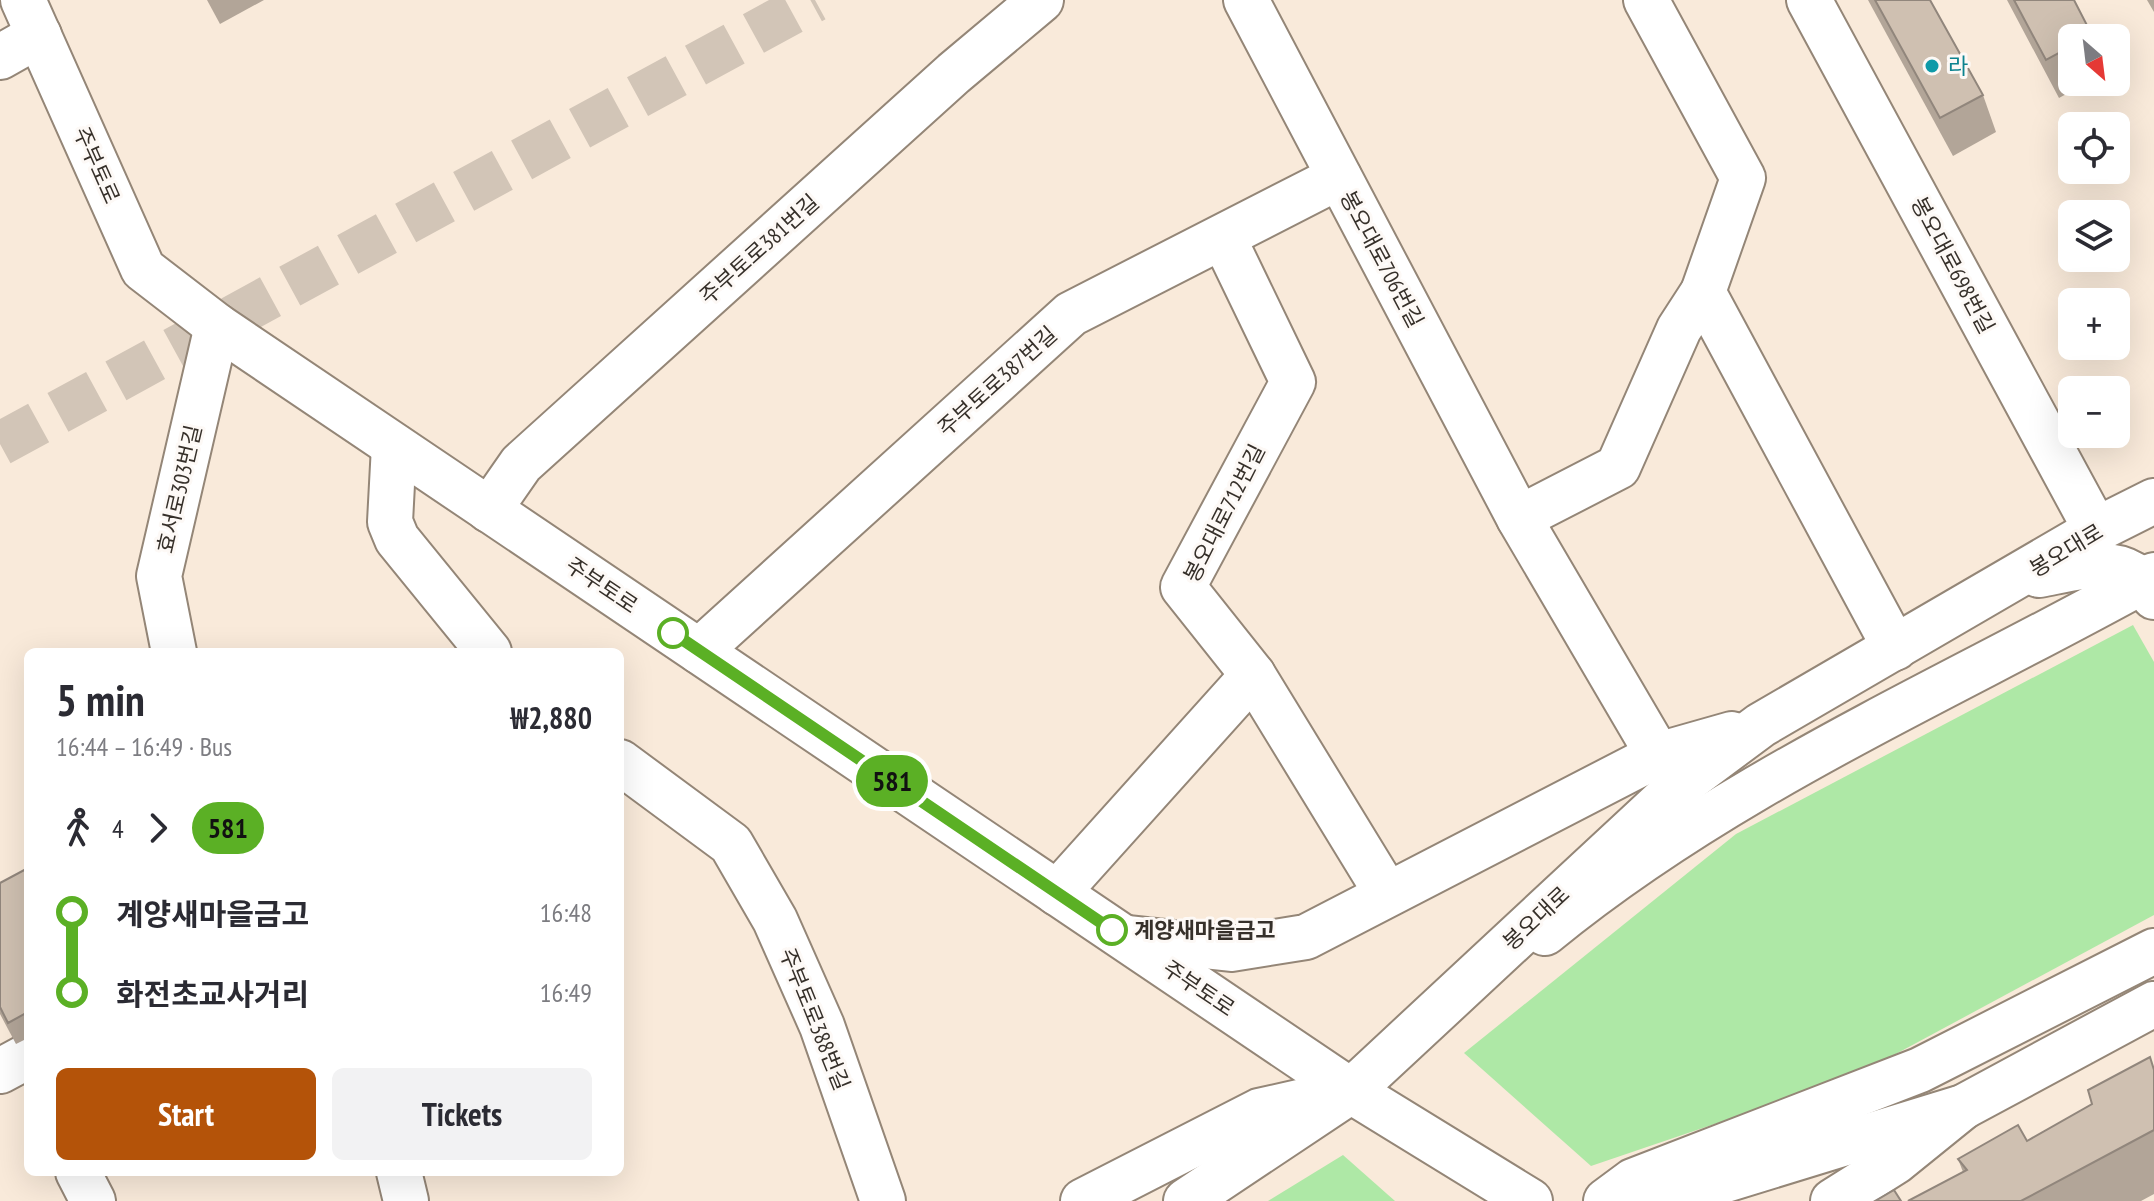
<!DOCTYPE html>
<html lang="en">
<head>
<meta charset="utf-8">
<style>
  :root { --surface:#fff; --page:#f2f2f3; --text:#2b2b33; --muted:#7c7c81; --accent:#b45309 }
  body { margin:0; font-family:"PT Sans Narrow","Noto Sans KR",sans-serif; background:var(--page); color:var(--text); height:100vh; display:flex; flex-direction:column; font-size:30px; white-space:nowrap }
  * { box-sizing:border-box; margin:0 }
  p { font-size:26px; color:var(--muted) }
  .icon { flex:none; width:44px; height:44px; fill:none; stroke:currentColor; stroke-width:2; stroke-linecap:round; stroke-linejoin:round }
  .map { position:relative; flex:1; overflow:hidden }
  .panel { position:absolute; left:24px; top:648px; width:600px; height:528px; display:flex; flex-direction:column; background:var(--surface); border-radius:12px; box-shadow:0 8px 32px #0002 }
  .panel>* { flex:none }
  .badge { padding:0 16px; border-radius:26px; font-size:28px; line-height:52px }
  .needle { width:52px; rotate:152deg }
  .tools { position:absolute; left:2058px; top:24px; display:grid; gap:16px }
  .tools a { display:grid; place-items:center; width:72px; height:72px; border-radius:12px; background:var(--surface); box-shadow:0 8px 32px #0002; font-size:40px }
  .map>.badge { position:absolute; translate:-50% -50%; box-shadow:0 0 0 4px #fff }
  .legs { display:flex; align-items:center; gap:12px; height:88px; padding:0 32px; font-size:26px }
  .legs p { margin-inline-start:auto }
  .headline { display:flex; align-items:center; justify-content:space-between; height:136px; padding:0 32px }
  h1 { font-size:44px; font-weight:700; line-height:60px }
  .action { display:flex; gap:16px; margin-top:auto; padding:16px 32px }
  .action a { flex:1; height:92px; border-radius:12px; background:var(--accent); color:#fff; font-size:32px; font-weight:700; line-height:92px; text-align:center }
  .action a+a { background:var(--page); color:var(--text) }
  ul { padding:0 32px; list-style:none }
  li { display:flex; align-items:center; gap:28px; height:80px; font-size:30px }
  li i { display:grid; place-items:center; width:12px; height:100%; margin:0 10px; background:currentColor }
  li i::after { content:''; width:20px; height:20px; margin:-10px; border:6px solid; border-radius:50%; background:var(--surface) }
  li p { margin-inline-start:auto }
  li:first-child i { background:linear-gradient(#0000 50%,currentColor 0) }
  li:last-child i { background:linear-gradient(currentColor 50%,#0000 0) }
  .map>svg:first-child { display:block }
  .green { fill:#aee8a6 }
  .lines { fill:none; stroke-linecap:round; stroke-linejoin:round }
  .minor-tunnel { stroke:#d2c5b7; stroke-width:44; stroke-dasharray:44 22; stroke-linecap:butt }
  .minor-casing { stroke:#948677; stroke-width:48 }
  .major-casing { stroke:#948677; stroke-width:48 }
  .minor { stroke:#fff; stroke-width:44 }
  .major { stroke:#fff; stroke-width:44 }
  .wall { fill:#b2a598 }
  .building { fill:#cfc0b1; stroke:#91867c; stroke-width:2 }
  .line-1-casing { stroke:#fff; stroke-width:18 }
  .line-1 { stroke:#5bb025; stroke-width:12 }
  .culture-dot { fill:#0f9aa8; stroke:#fdf9f6; stroke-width:3 }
  .stop-1-dot { fill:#fff; stroke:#5bb025; stroke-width:4 }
  .labels { text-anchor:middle; stroke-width:6; stroke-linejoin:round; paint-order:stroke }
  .culture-label { font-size:22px; fill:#0d838f; stroke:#fdf9f6; text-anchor:start }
  .street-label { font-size:22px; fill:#36302a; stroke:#fdf9f6 }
  .stop-label { font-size:22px; font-weight:bold; fill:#36302a; stroke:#fdf9f6; text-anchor:start }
</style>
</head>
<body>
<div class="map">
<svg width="2154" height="1201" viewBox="0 0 2154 1201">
  <rect width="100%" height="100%" fill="#f9eada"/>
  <g class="green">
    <polygon points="2133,625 2154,662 2154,915 1853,1077 1591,1166 1464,1053 1736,834"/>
    <polygon points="1343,1155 1395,1201 1268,1201"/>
  </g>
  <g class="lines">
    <polyline class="minor-tunnel" points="0,444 815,0"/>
    <g class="minor-casing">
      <g id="minor">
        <polyline points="1246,0 1519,518 1658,755"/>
        <polyline points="1809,0 2096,530"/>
        <polyline points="0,57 39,35"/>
        <polyline points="1223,237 1293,382 1183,587 1253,675 1387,894"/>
        <polyline points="1703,292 1895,648"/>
        <polyline points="394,446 390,522 397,539 489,652"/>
        <polyline points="489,510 521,464 954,73 1041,0"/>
        <polyline points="1519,518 1618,467 1679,329 1703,292 1743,178 1646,0"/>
        <polyline points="699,651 1071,314 1339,177"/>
        <polyline points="174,652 159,576 217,326"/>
        <polyline points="620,762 731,844 775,920 822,1026 883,1201"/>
        <polyline points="1057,893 1253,675"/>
        <path d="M1545,933c183,-150 404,-244 609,-358"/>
        <polyline points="0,1071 28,1056"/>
        <polyline points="78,1172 93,1201"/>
        <polyline points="399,1172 406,1201"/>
        <polyline points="1083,1201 1259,1111 1352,1090"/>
        <polyline points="1606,1201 1633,1181 1920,1070 2154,951"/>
        <polyline points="1833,1201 1895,1162 1963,1107"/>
      </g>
    </g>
    <g class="major-casing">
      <g id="major">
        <polyline points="23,0 143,269 217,326 1351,1091 1530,1201"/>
        <path d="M2039,575c43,-8 89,-24 115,22"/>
        <polyline points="1129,938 1231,949 1306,937 1658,755 1732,734"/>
        <polyline points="1186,1201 1351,1091 1679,786 1761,725 2096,530 2154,501"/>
        <polyline points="1657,1201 1963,1107 2154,1004"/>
      </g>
    </g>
    <use href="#minor" class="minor"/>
    <use href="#major" class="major"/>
  </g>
  <g class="wall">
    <polygon points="207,0 264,0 220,24"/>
    <polygon points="1868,0 1930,0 1983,95 1996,132 1953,156"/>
    <polygon points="2007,0 2074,0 2093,38 2072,38 2072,82 2088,82 2059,98"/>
    <polygon points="2147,0 2154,0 2154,12"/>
    <polygon points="28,868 28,1038 16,1044 0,1014 0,883"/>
    <polygon points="2154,1068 2154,1194 2141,1201 1908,1201 1963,1172 1958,1159 2027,1141"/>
  </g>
  <g class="building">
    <polygon points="1875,0 1930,0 1983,95 1940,118"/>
    <polygon points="2014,0 2074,0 2092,35 2086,38 2072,38 2072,46 2046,60"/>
    <polygon points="28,868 28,1012 8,1023 0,1007 0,883"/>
    <polygon points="2150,1057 2154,1070 2154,1130 2021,1201 1908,1201 1967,1170 1958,1159 2018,1125 2027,1141 2092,1104 2088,1090"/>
    <polygon points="1894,1190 1901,1201 1875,1201"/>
  </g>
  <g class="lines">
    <g class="line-1-casing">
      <polyline id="line-1" points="673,633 1112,930"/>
    </g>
    <use href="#line-1" class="line-1"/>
  </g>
  <circle class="culture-dot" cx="1932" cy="66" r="8"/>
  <g class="stop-1-dot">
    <circle cx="673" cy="633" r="14"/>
    <circle cx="1112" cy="930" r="14"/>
  </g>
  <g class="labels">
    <g class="culture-label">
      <text x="1948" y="74">라</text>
    </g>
    <g class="street-label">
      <text transform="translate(97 165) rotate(66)" y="8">주부토로</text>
      <text transform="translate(759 249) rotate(-42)" y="8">주부토로381번길</text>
      <text transform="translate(1382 259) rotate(62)" y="8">봉오대로706번길</text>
      <text transform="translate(1953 265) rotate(62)" y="8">봉오대로698번길</text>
      <text transform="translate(997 381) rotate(-42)" y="8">주부토로387번길</text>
      <text transform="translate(179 489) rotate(-77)" y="8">효서로303번길</text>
      <text transform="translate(1224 513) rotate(-63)" y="8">봉오대로712번길</text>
      <text transform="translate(2066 550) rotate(-31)" y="8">봉오대로</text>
      <text transform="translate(602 585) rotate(34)" y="8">주부토로</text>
      <text transform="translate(1536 918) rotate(-43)" y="8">봉오대로</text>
      <text transform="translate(1199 988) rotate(34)" y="8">주부토로</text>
      <text transform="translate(815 1019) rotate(68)" y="8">주부토로388번길</text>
    </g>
    <g class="stop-label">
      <text x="1134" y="938">계양새마을금고</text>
    </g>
  </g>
</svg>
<div class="tools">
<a><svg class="needle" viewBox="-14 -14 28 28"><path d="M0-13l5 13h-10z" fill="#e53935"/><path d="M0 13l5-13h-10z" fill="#7c7c81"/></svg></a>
<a><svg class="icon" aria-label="locate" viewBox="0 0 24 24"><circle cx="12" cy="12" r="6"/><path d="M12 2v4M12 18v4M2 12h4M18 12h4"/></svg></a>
<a><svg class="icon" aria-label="layers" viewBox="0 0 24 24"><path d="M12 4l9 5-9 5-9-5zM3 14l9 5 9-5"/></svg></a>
<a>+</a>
<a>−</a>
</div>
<b class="badge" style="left:892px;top:781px;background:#5bb025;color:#111">581</b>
<section class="panel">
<div class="headline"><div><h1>5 min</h1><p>16:44 – 16:49 · Bus</p></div><b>₩2,880</b></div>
<div class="legs"><svg class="icon" aria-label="walk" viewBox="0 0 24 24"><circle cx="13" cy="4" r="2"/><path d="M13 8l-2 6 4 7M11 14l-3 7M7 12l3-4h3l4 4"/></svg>4<svg class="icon" aria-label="forward" viewBox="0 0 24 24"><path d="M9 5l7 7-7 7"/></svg><b class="badge" style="background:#5bb025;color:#111">581</b></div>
<ul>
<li><i style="color:#5bb025"></i><b>계양새마을금고</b><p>16:48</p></li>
<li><i style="color:#5bb025"></i><b>화전초교사거리</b><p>16:49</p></li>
</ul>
<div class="action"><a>Start</a><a>Tickets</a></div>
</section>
</div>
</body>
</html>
